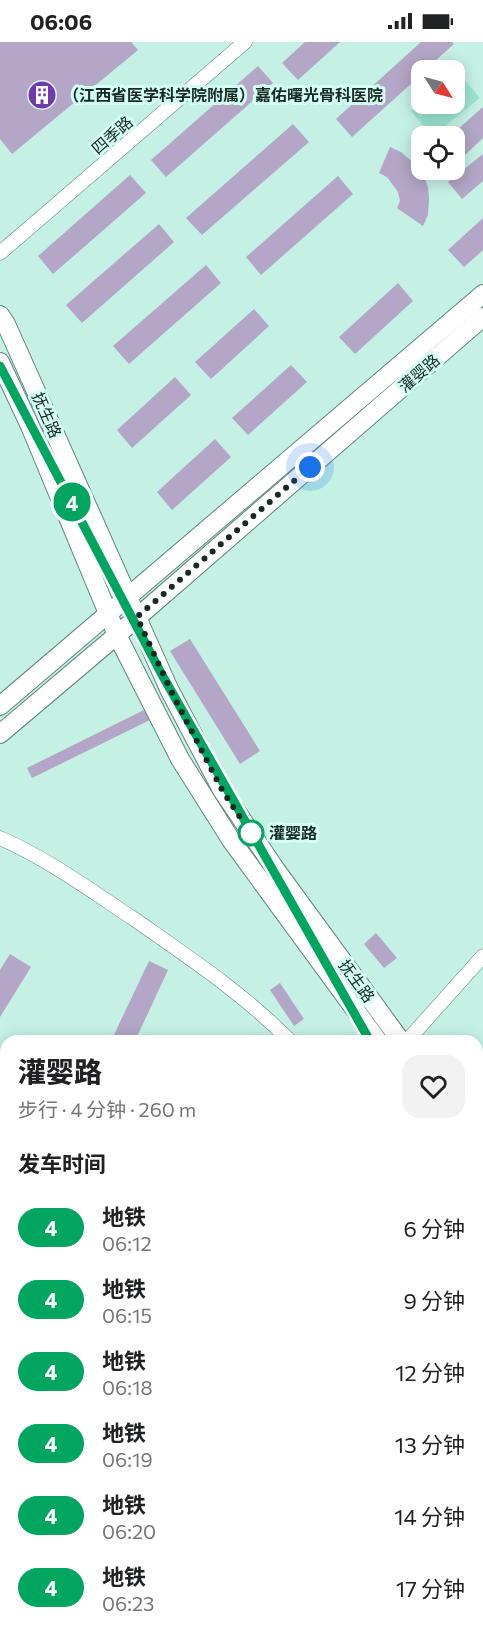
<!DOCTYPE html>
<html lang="zh">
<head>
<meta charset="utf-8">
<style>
  :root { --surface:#fff; --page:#f2f2f2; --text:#202124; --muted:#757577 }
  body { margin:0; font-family:Commissioner,"Noto Sans SC",sans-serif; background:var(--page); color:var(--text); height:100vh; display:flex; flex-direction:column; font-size:22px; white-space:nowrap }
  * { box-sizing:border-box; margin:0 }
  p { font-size:20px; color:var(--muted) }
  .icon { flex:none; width:33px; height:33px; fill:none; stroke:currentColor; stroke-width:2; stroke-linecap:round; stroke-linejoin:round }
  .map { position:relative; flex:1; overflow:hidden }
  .side { position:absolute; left:0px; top:993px; width:483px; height:600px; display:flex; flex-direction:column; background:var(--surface); border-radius:18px 18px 0 0; box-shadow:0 3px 15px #0003 }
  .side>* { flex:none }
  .badge { padding:0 12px; border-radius:20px; font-size:21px; line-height:39px }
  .needle { width:39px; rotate:126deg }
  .controls { position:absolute; left:411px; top:18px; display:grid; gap:12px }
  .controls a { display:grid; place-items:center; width:54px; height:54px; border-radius:12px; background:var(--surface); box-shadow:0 3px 15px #0003; font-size:30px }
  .you { position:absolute; width:30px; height:30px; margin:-15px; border:4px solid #fff; border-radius:50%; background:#1a73e8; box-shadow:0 0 0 9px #1a73e833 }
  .map>.badge { position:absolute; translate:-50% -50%; box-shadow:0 0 0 3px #fff }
  h2 { padding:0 18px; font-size:22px; line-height:54px }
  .round { display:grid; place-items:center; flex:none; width:63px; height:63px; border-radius:18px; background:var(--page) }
  .summary { display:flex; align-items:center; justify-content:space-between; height:102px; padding:0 18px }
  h1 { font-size:28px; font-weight:800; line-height:45px }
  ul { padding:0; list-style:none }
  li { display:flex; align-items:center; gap:18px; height:72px; padding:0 18px }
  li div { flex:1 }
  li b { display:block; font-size:22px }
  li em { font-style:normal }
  li .badge { min-width:66px; font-weight:700; text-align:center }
  .status { display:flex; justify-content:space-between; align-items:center; height:42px; padding:0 30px; background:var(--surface); direction:ltr }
  .status svg { height:16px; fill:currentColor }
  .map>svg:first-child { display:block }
  .green { fill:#9be5d3 }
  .building { fill:#b3a6c6 }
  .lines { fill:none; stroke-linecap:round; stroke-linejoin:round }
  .minor-casing { stroke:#5e867c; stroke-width:15 }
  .major-casing { stroke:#5e867c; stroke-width:20 }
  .minor { stroke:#fff; stroke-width:14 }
  .major { stroke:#fff; stroke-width:18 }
  .line-casing { stroke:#fff; stroke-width:14 }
  .line { stroke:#00a560; stroke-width:9 }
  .walk { stroke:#182925; stroke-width:6; stroke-dasharray:0 10.8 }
  .stop-dot { fill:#fff; stroke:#00a560; stroke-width:3 }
  .labels { text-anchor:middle; stroke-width:6; stroke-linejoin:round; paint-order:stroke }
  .poi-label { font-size:16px; font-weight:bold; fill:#182925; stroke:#d2fef3; text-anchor:start }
  .street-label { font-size:16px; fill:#182925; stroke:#d2fef3 }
  .stop-label { font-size:16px; font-weight:bold; fill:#182925; stroke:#d2fef3; text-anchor:start }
</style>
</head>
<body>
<div class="status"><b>06:06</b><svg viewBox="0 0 49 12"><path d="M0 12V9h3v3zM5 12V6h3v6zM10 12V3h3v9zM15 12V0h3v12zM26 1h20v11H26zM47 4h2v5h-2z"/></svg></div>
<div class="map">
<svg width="483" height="1593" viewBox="0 0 483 1593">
  <rect width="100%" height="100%" fill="#c5f1e5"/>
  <polygon class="green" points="458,30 480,56 432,94 411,69 421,61 454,62 455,33"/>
  <g class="building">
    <polygon points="0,0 131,0 138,8 12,112 0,97"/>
    <polygon points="305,0 340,0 298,38 282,21"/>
    <polygon points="421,0 452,0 454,2 425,28 422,28 422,32 352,95 336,77"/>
    <polygon points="258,24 273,41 166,135 151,118"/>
    <polygon points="483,65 483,96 465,113 454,101 454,94 450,94"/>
    <polygon points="293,82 309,100 202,193 186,176"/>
    <polygon points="390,105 401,110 422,128 428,145 429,157 428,173 423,184 397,166 400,159 398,150 387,135 379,131"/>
    <polygon points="483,112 483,139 462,157 448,140"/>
    <polygon points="130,133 146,151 53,232 38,214"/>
    <polygon points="338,134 353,152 261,233 246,215"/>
    <polygon points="483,176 483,208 464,225 448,208"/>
    <polygon points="159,182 174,200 82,281 66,263"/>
    <polygon points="206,223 221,241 129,322 113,304"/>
    <polygon points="398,241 413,259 355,312 339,295"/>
    <polygon points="254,267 269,284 211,337 195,320"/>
    <polygon points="291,323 307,340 248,393 232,376"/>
    <polygon points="175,335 191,353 132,406 117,388"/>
    <polygon points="215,397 231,415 172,468 157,450"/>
    <polygon points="190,597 260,709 240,722 170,609"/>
    <polygon points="146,667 152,677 32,736 27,726"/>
    <polygon points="376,891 397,916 384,926 364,902"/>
    <polygon points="10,912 31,925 0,975 0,928"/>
    <polygon points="149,919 168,928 135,999 111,999"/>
    <polygon points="280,941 304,977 294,984 270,948"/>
    <polygon points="6,1134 6,1159 0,1163 0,1138"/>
    <polygon points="6,1300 6,1330 0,1335 0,1305"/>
    <polygon points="47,1587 69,1587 76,1593 42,1593"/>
  </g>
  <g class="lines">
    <g class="minor-casing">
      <g id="minor">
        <polyline points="0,211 245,0"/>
        <path d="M0,796c48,21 90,52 134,81 54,38 109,74 156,122"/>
        <polyline points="407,999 483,914"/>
        <polyline points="477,1242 483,1241"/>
      </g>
    </g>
    <g class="major-casing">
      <g id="major">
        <polyline points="0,273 6,282 169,647 222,748 276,828 401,999"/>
        <polyline points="0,320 30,384 117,593 180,717 231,798 378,999"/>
        <polyline points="0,664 483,252"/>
        <polyline points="0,692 117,593 483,275"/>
        <polyline points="477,1109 483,1121"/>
        <polyline points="477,1166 483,1186"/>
        <polyline points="477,1268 483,1264"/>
        <polyline points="148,1593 154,1587"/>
      </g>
    </g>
    <use href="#minor" class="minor"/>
    <use href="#major" class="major"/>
  </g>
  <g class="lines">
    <g class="line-casing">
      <polyline id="line" points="0,324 161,631 370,999"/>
    </g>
    <use href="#line" class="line"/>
    <polyline class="walk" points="251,791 254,796 222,748 170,647 137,575 310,425"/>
  </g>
  <defs>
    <g id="building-disc" transform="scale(1.5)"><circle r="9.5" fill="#7438ad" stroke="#d2fef3"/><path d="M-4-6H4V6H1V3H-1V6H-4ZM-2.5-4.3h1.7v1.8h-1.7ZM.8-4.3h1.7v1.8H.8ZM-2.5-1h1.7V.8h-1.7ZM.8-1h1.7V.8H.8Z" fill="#fff"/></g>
  </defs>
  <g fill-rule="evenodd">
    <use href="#building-disc" x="42" y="53"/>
  </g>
  <circle class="stop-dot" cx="251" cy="791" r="12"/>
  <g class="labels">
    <g class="poi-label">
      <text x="63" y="59">（江西省医学科学院附属）嘉佑曙光骨科医院</text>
    </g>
    <g class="street-label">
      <text transform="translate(112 93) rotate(-41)" y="6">四季路</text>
      <text transform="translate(419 331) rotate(-41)" y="6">灌婴路</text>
      <text transform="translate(47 373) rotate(66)" y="6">抚生路</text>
      <text transform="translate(357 939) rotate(54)" y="6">抚生路</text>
    </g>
    <g class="stop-label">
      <text x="269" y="797">灌婴路</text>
    </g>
  </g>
</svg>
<div class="controls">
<a><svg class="needle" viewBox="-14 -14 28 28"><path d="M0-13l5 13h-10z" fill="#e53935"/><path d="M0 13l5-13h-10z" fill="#757577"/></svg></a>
<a><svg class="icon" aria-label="locate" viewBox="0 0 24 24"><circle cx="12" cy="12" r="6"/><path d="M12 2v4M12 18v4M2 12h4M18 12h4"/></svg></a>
</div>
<div class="you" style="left:310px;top:425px"></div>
<b class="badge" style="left:72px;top:460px;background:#00a560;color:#fff">4</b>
<section class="side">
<div class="summary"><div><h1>灌婴路</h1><p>步行 · 4 分钟 · 260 m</p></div><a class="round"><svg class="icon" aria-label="heart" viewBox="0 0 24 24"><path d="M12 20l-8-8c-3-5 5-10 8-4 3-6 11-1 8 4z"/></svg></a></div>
<h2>发车时间</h2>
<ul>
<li><span class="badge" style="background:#00a560;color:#fff">4</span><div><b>地铁</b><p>06:12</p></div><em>6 分钟</em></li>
<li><span class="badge" style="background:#00a560;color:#fff">4</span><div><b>地铁</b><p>06:15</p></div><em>9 分钟</em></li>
<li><span class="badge" style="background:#00a560;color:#fff">4</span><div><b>地铁</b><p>06:18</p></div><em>12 分钟</em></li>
<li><span class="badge" style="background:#00a560;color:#fff">4</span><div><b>地铁</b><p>06:19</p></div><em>13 分钟</em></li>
<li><span class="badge" style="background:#00a560;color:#fff">4</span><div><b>地铁</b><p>06:20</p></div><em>14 分钟</em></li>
<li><span class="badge" style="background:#00a560;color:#fff">4</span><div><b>地铁</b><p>06:23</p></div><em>17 分钟</em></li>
</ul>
</section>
</div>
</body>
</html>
